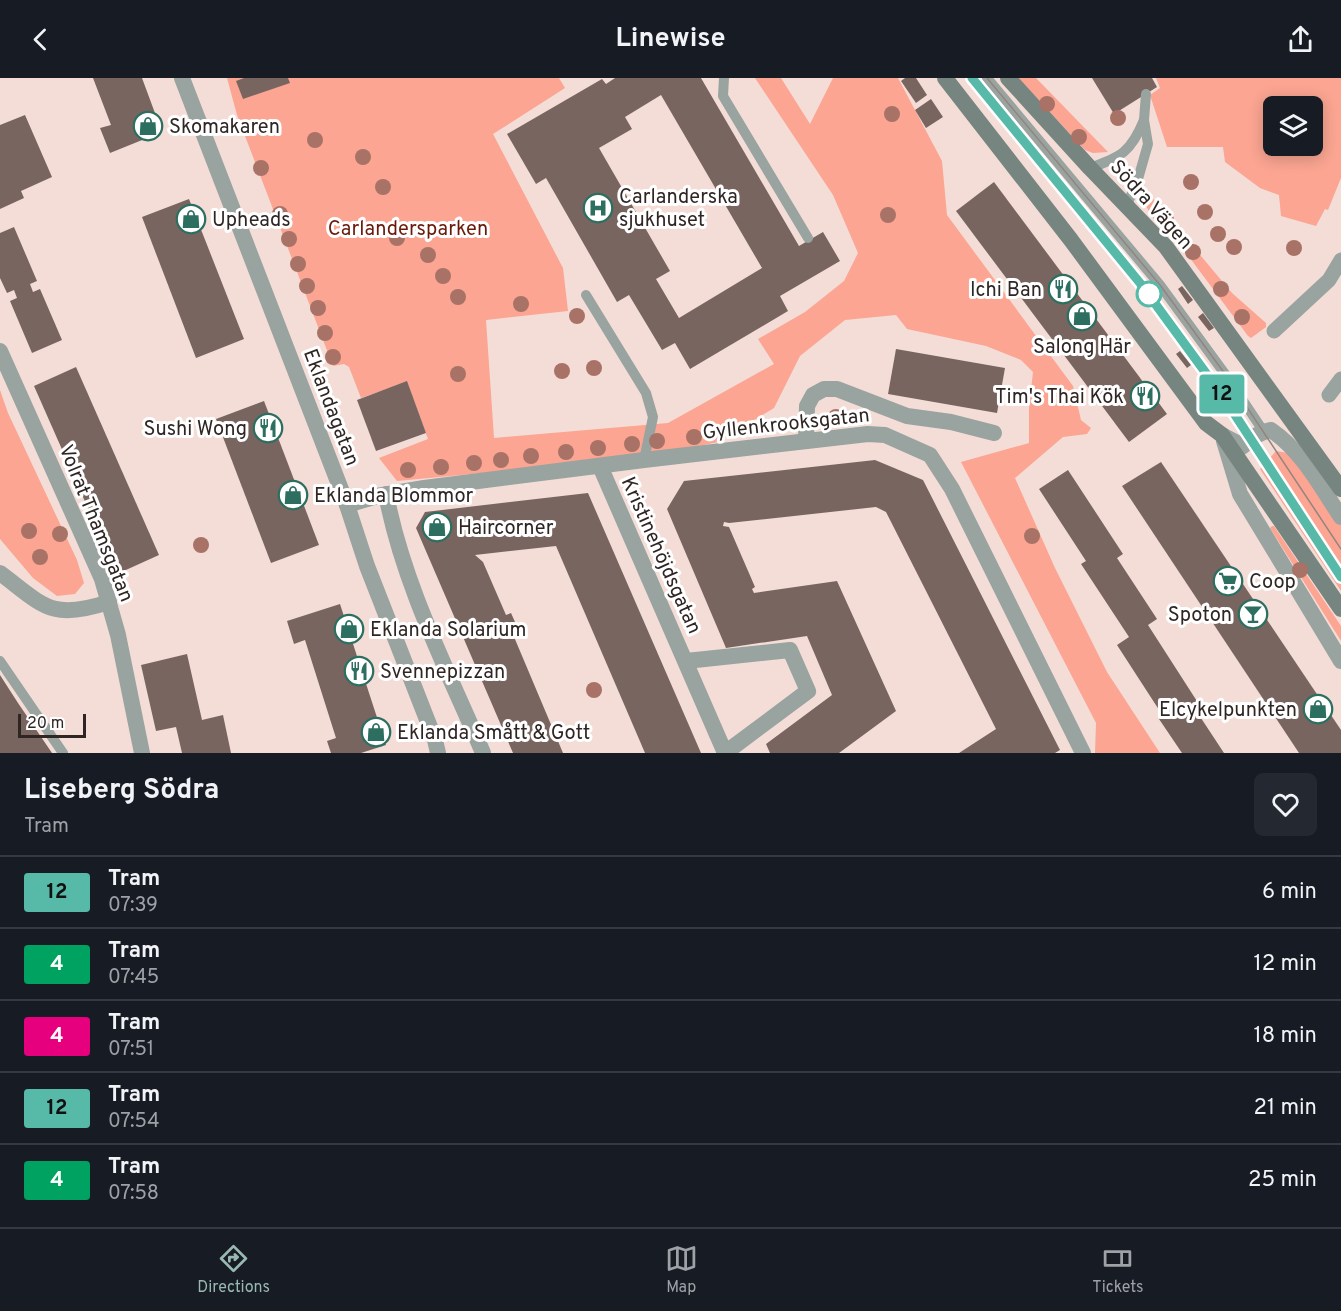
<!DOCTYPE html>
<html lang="en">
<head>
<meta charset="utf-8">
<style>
  :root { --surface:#171b24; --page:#242831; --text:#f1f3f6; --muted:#9ea1a6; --line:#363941; --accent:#98b8b2 }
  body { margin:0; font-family:Overpass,sans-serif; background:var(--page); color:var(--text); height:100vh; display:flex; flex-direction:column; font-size:22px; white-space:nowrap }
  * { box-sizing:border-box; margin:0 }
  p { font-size:20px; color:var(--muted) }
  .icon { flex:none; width:33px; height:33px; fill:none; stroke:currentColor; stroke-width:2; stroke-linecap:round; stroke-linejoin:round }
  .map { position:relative; height:675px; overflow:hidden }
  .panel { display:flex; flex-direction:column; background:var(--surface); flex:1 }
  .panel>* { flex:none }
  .badge { padding:0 12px; border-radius:4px; font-size:21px; line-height:39px }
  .tools { position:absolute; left:1263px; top:18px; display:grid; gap:12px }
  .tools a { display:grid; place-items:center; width:60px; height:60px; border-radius:9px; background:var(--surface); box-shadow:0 3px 15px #0003; font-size:30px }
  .scale { position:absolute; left:18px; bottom:15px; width:68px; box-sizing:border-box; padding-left:6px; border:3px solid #2f2624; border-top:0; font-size:16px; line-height:21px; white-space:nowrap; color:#2f2624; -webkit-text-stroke:4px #fff; paint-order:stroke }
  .map>.badge { position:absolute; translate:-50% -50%; box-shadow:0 0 0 3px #fff }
  .round { display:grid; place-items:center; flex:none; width:63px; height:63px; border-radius:9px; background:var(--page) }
  .headline { display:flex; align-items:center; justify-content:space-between; height:102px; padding:0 24px }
  h1 { font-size:28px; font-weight:700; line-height:45px }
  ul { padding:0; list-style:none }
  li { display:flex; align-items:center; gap:18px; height:72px; padding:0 24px; border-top:2px solid var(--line) }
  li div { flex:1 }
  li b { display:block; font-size:22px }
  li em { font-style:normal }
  li .badge { min-width:66px; font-weight:700; text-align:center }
  header { display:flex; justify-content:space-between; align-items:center; height:78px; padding:0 24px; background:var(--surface); font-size:27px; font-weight:700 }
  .tab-bar { display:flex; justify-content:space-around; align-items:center; height:84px; border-top:2px solid var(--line); background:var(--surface); font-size:16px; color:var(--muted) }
  .tab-bar a { display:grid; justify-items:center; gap:3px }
  .tab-bar .current { color:var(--accent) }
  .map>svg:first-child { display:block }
  .green { fill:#fba592; fill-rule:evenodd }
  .building { fill:#796560; fill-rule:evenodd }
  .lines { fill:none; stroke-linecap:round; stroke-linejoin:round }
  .service { stroke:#99a3a0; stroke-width:10 }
  .pedestrian { stroke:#99a3a0; stroke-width:15 }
  .minor { stroke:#99a3a0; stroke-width:16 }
  .tertiary { stroke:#99a3a0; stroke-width:16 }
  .secondary { stroke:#768580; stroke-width:16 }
  .tram { stroke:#94847f; stroke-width:1.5 }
  .tree { fill:#a87266 }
  .line-casing { stroke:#fff; stroke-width:14 }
  .line { stroke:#57b9a8; stroke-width:9 }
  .stop-dot { fill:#fff; stroke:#57b9a8; stroke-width:3 }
  .labels { text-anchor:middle; stroke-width:6; stroke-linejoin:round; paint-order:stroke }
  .poi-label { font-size:20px; fill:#2f2624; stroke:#fff; text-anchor:start }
  .street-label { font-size:20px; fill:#2f2624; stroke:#fff }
  .park-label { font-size:20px; fill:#6a1a09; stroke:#fff }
</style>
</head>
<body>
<header><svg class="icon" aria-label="back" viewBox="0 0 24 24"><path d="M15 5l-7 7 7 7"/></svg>Linewise<svg class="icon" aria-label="share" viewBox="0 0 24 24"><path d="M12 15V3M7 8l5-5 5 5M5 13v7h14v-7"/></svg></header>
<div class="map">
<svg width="1341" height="675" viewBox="0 0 1341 675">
  <rect width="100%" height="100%" fill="#f4ddd7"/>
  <g class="green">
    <polygon points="227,0 559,0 565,10 493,56 563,190 568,233 486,242 494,360 668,345 774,286 758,261 805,234 844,203 858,175 833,117 755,0 781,0 810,46 833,0 898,0 942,83 947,137 1073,308 1081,342 1091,350 1087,356 1063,359 1015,400 1055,490 1107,594 1160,675 1095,675 1096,645 961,384 1029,365 1029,330 1033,294 1021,282 986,268 907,251 896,237 845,242 800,278 774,330 718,364 642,380 397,403 379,380 428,361 407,304 361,320 349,289 344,286 333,288 237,37"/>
    <polygon points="1018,0 1036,0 1108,74 1093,75 1085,72"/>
    <path d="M1156,0h185v100l-13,32 -3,-1 -9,17 -35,-10 -2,-21 -19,-7 -35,-26 -2,-15h-56l-17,-52 10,-7zM1274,28h38v40h-38z"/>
    <polygon points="1144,110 1232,215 1266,245 1266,249 1251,260 1248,258 1181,168 1152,139 1144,124"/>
    <polygon points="0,312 8,335 77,482 84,505 75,516 57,518 33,500 0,461"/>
    <polygon points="1276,373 1288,375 1341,446 1341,513 1260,391"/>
    <polygon points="1272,448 1274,448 1341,548 1341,563 1270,450"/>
  </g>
  <g class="building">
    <polygon points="93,0 142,0 162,54 110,75 100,50 111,47"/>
    <polygon points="244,0 288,0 290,5 243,21 236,3"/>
    <path d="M615,0h86l98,168 24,-14 17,29 -60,35 8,15 -98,58 -15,-26 -13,7 -33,-55 -12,7 -71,-124 -10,6 -29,-50 95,-55 4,5zM661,17l101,173 -83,50 -23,-39 14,-8 -71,-123 33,-19 -7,-12z"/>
    <polygon points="905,0 916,0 927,17 916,25 901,3"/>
    <polygon points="1092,0 1152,0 1157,9 1114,36"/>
    <polygon points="931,21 943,39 926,50 915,32"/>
    <polygon points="25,37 52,99 21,113 24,120 0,131 0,47"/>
    <polygon points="994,104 1167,336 1129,364 956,133"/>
    <polygon points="189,121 244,261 196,280 142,139"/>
    <polygon points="14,149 37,203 30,206 33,214 40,211 62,262 32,275 10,223 17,220 14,212 7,215 0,200 0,155"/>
    <polygon points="1182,208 1193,222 1188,226 1178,211"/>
    <polygon points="1203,235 1214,250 1209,253 1198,239"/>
    <polygon points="896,271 1005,290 997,335 888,316"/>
    <polygon points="1180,273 1191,287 1187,290 1176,276"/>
    <polygon points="76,289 159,477 117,496 34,308"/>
    <polygon points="407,303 426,355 376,373 357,322"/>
    <polygon points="264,323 319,467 271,485 216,341"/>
    <polygon points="875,382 923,402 1060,672 1055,675 959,675 996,651 886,434 876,429 729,445 724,444 723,448 729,449 755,509 752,511 754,515 837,503 896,633 839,675 770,675 766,666 832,617 807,558 726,570 667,431 684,403"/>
    <polygon points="1161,384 1341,652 1341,675 1299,675 1122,408"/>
    <polygon points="1068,392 1123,476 1117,480 1157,541 1148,547 1202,631 1197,634 1224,675 1182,675 1159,641 1163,638 1117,567 1129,559 1081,486 1086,483 1039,411"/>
    <polygon points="588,415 701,675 645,675 556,468 475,477 483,484 506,537 511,535 515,544 509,547 563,675 513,675 416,450 425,434"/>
    <polygon points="340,526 386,667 361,675 331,675 327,663 336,660 305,562 294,566 287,543"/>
    <polygon points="187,576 202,642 223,637 231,675 182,675 176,649 156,653 141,587"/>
    <polygon points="0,597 18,625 52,675 0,675"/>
  </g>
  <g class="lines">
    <g class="service">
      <polyline points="724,0 723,18 808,160"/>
      <polyline points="972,0 1140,205 1213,303 1251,360"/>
      <polyline points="987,0 1160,207 1225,296 1264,354"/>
      <path d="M1090,90c31,-11 41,-16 54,-48"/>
      <polyline points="1126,129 1138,101 1148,66 1144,42 1146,16"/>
      <polyline points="586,217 646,315 653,339 644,382"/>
      <polyline points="0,583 63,675"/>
    </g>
    <g class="pedestrian">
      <polyline points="1274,253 1329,202 1341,182"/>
      <polyline points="1329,317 1341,301"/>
    </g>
    <g class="minor">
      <polyline points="0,273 102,501 118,557 142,675"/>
      <path d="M1222,357l21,11c8,-8 16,-14 28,-16 32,22 49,56 70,87"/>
      <polyline points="806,363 807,328 813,317 824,311 837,311 907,338 951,344 994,355"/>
      <polyline points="1224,363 1240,416 1341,583"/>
      <polyline points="600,388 725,675"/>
      <path d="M386,416c17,90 61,175 97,259"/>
      <polyline points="347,427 377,418 424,410 644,382 868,356 885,357 930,377 952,411 1083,675"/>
      <path d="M0,495c44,33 51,48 109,29"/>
      <polyline points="686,583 790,572 808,613 725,675"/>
    </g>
    <polyline class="tertiary" points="182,0 347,427 367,488 435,662 438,675"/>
    <g class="secondary">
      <polyline points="945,0 1071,162 1206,345 1222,357 1341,531"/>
      <polyline points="1008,0 1090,90 1166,169 1341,411"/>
    </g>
    <g class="tram">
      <polyline points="972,0 1140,205 1222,317 1341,499"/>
      <polyline points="987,0 1160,207 1225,296 1341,471"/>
    </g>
  </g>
  <g class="tree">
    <circle cx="1047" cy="26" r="8"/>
    <circle cx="892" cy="36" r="8"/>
    <circle cx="1118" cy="40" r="8"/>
    <circle cx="1079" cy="59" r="8"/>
    <circle cx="315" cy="62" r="8"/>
    <circle cx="363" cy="79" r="8"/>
    <circle cx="261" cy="90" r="8"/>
    <circle cx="1191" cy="104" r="8"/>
    <circle cx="383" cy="109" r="8"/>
    <circle cx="1205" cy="134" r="8"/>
    <circle cx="280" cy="136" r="8"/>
    <circle cx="888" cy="137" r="8"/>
    <circle cx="1166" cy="142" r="8"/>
    <circle cx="1218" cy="156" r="8"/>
    <circle cx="397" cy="160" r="8"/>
    <circle cx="289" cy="161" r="8"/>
    <circle cx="1234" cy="169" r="8"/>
    <circle cx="1294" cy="170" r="8"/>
    <circle cx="1193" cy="174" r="8"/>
    <circle cx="428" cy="177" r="8"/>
    <circle cx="298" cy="186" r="8"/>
    <circle cx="443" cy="198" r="8"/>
    <circle cx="307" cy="208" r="8"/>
    <circle cx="1221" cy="211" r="8"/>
    <circle cx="458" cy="219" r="8"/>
    <circle cx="521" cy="226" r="8"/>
    <circle cx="318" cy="230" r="8"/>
    <circle cx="577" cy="238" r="8"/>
    <circle cx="1242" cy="239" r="8"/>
    <circle cx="325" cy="255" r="8"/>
    <circle cx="333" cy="279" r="8"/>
    <circle cx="594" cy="290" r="8"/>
    <circle cx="562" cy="293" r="8"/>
    <circle cx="458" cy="296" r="8"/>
    <circle cx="836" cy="339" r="8"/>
    <circle cx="694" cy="359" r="8"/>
    <circle cx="657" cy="363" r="8"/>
    <circle cx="632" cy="366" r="8"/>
    <circle cx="598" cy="370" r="8"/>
    <circle cx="566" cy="374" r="8"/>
    <circle cx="531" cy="378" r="8"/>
    <circle cx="501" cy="382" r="8"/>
    <circle cx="474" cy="385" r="8"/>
    <circle cx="441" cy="389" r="8"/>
    <circle cx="408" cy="392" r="8"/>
    <circle cx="29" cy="453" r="8"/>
    <circle cx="60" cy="456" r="8"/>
    <circle cx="1032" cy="458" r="8"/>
    <circle cx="201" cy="467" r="8"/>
    <circle cx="40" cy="479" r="8"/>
    <circle cx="1300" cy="492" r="8"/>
    <circle cx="594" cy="612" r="8"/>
  </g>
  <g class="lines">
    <g class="line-casing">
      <polyline id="line" points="972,0 1140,205 1222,317 1341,499"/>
    </g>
    <use href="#line" class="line"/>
  </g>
  <defs>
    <g id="shop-ring" transform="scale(1.5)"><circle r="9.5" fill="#fff" stroke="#2c6f60" stroke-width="1.5"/><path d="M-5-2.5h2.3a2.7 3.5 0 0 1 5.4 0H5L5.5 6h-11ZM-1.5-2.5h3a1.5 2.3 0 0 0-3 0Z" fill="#2c6f60"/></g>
    <g id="hospital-ring" transform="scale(1.5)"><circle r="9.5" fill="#fff" stroke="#2c6f60" stroke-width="1.5"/><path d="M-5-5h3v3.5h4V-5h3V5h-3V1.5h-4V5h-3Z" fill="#2c6f60"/></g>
    <g id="restaurant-ring" transform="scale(1.5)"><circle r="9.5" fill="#fff" stroke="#2c6f60" stroke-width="1.5"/><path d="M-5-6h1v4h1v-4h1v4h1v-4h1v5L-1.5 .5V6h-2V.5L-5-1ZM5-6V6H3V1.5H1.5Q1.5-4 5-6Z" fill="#2c6f60"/></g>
    <g id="supermarket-ring" transform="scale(1.5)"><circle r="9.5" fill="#fff" stroke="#2c6f60" stroke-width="1.5"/><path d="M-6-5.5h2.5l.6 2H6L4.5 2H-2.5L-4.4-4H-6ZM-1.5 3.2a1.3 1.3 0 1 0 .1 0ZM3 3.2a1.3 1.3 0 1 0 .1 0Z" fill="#2c6f60"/></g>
    <g id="bar-ring" transform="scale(1.5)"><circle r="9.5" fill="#fff" stroke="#2c6f60" stroke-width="1.5"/><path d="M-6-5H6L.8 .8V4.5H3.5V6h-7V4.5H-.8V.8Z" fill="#2c6f60"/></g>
  </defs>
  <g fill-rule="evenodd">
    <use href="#shop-ring" x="148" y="48"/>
    <use href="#hospital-ring" x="598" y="130"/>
    <use href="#shop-ring" x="191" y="141"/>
    <use href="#restaurant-ring" x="1063" y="211"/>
    <use href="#shop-ring" x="1082" y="238"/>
    <use href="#restaurant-ring" x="1145" y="318"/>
    <use href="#restaurant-ring" x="268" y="350"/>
    <use href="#shop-ring" x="293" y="417"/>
    <use href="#shop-ring" x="437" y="449"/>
    <use href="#supermarket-ring" x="1228" y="503"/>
    <use href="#bar-ring" x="1253" y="536"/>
    <use href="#shop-ring" x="349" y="551"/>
    <use href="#restaurant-ring" x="359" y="593"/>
    <use href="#shop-ring" x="1318" y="631"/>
    <use href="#shop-ring" x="376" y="654"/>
  </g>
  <circle class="stop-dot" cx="1149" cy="216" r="12"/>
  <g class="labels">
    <g class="poi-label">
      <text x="169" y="55">Skomakaren</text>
      <text x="619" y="125">Carlanderska<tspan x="619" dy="23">sjukhuset</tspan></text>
      <text x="212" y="148">Upheads</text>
      <text x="1042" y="218" text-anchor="end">Ichi Ban</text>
      <text x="1082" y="275" text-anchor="middle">Salong Här</text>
      <text x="1124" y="325" text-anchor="end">Tim's Thai Kök</text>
      <text x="247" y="357" text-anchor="end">Sushi Wong</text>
      <text x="314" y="424">Eklanda Blommor</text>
      <text x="458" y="456">Haircorner</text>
      <text x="1249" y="510">Coop</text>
      <text x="1232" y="543" text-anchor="end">Spoton</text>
      <text x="370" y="558">Eklanda Solarium</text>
      <text x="380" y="600">Svennepizzan</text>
      <text x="1297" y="638" text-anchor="end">Elcykelpunkten</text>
      <text x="397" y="661">Eklanda Smått &amp; Gott</text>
    </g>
    <g class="street-label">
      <text transform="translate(1152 126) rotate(48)" y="7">Södra Vägen</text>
      <text transform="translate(332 329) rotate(69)" y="7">Eklandagatan</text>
      <text transform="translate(786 345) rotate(-6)" y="7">Gyllenkrooksgatan</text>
      <text transform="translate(97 445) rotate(68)" y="7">Volrat Thamsgatan</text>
      <text transform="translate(662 477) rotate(66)" y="7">Kristinehöjdsgatan</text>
    </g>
    <g class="park-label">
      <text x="408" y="157">Carlandersparken</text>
    </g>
  </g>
</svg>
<div class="tools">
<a><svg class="icon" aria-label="layers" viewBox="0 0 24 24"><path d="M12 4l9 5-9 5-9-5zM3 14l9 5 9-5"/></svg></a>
</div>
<div class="scale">20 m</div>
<b class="badge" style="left:1222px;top:316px;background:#57b9a8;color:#111">12</b>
</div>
<section class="panel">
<div class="headline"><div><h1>Liseberg Södra</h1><p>Tram</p></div><a class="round"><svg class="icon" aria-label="heart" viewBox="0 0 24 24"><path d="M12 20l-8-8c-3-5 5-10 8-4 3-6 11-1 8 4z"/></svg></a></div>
<ul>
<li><span class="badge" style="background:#57b9a8;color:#111">12</span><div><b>Tram</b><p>07:39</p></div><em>6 min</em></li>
<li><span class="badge" style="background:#00a261;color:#fff">4</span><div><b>Tram</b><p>07:45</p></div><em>12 min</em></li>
<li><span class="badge" style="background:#e6007e;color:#fff">4</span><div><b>Tram</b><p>07:51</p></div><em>18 min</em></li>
<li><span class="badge" style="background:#57b9a8;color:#111">12</span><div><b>Tram</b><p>07:54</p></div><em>21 min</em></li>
<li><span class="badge" style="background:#00a261;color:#fff">4</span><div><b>Tram</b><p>07:58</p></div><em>25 min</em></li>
</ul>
</section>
<nav class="tab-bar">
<a class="current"><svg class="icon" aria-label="directions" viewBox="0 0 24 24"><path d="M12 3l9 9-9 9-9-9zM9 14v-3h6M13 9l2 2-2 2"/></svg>Directions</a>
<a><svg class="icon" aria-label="map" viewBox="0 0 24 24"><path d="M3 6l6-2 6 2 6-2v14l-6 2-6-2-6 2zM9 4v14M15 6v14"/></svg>Map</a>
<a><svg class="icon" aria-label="tickets" viewBox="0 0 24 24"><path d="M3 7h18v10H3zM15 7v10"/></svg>Tickets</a>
</nav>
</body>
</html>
